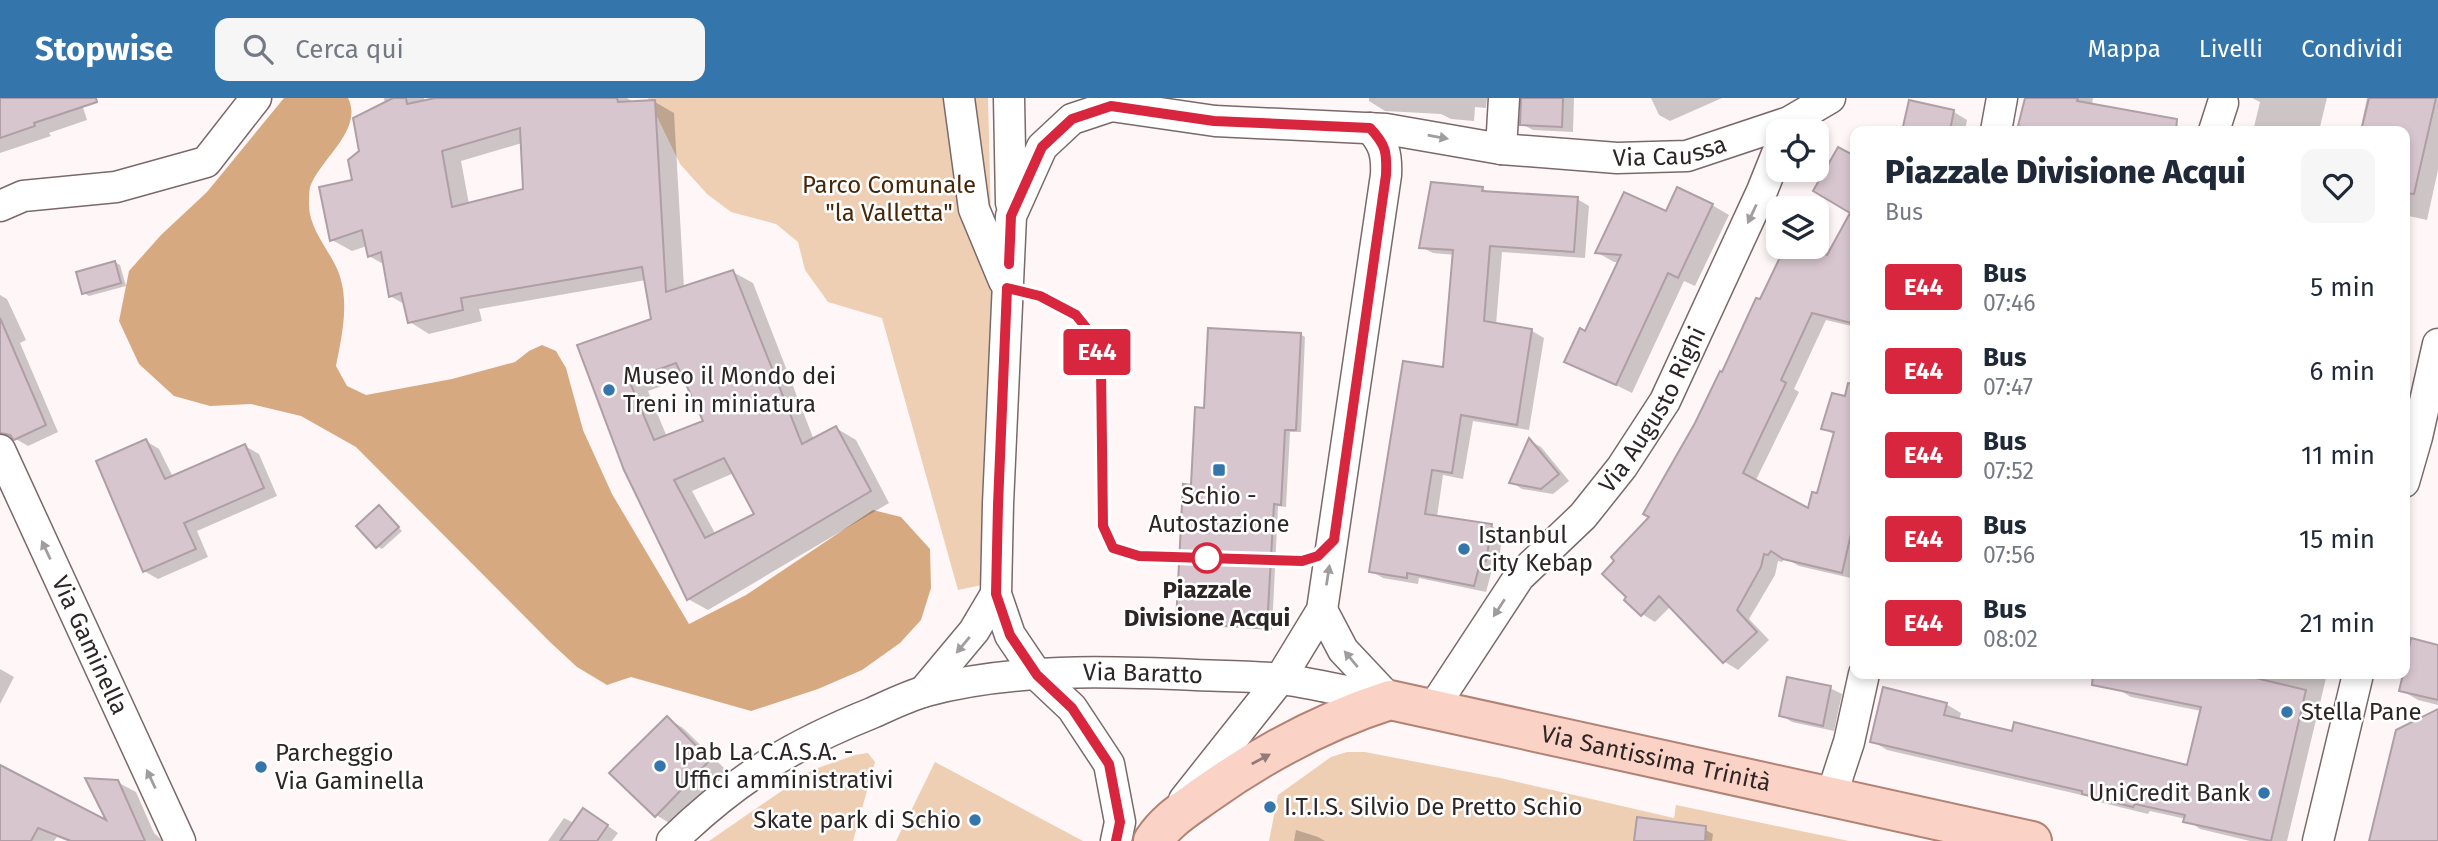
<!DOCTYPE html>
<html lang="it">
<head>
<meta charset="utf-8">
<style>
  :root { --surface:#fff; --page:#f6f6f7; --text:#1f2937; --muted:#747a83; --accent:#3475ab }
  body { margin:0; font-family:"Fira Sans",sans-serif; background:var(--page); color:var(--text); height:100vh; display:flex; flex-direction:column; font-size:26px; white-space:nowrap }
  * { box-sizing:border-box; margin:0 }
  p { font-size:23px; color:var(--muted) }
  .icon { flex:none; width:38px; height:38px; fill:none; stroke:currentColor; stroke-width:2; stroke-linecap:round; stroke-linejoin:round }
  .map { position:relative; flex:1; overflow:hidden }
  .sheet { position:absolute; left:1850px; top:28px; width:560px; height:553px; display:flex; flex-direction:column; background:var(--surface); border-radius:14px; box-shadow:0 4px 10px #0003 }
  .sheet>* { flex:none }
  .badge { padding:0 14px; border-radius:5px; font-size:24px; line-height:46px }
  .tools { position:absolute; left:1766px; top:21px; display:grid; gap:14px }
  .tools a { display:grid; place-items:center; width:63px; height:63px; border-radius:14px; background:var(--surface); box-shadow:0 4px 10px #0003; font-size:35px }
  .map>.badge { position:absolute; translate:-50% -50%; box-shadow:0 0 0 4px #fff }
  .round { display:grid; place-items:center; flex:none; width:74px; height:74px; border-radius:14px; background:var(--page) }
  .summary { display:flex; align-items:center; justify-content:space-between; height:119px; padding:0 35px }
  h1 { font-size:33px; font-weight:800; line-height:52px }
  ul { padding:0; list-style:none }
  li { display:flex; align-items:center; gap:21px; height:84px; padding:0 35px }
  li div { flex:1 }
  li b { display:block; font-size:26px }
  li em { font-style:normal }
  li .badge { min-width:77px; font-weight:700; text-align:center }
  header { display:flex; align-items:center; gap:42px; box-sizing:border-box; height:98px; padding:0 35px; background:var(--accent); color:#fff }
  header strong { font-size:33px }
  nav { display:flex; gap:38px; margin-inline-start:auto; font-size:24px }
  .search { width:490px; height:63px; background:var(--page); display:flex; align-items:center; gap:18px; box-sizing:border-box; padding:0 24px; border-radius:14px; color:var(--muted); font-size:26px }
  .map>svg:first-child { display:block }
  .green { fill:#eecfb4 }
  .forest { fill:#d7a981 }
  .shadow { fill:#0003; fill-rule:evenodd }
  .building { fill:#d8c6cf; stroke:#af9ea6; stroke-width:2; fill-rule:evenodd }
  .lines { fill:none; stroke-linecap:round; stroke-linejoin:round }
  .minor-casing { stroke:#7b696a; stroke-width:33 }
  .major-casing { stroke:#b28275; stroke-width:42 }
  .minor { stroke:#fff; stroke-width:30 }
  .major { stroke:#fbd2c6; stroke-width:38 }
  .oneway { fill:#a09d9d }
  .oneway2 { fill:#947c76 }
  .line-casing { stroke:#fff; stroke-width:16 }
  .line { stroke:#d7263d; stroke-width:10 }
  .poi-dot { fill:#3475ab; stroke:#fff; stroke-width:2.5 }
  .stop-dot { fill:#fff; stroke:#d7263d; stroke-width:3.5 }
  .labels { text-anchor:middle; stroke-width:5; stroke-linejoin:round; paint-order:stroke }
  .street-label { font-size:24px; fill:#2d2526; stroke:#fff }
  .park-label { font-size:24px; fill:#462707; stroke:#fff }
  .poi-label { font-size:24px; fill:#2d2526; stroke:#fff; text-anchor:start }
  .stop-label { font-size:24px; font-weight:bold; fill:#2d2526; stroke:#fff }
</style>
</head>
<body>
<header>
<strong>Stopwise</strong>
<div class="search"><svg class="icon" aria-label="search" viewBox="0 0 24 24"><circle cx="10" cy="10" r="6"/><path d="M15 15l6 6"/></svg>Cerca qui</div>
<nav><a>Mappa</a><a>Livelli</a><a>Condividi</a></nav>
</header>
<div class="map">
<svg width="2438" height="743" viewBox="0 0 2438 743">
  <rect width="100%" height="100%" fill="#fff6f7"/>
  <g class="green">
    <polygon points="648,0 988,0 992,161 995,178 992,198 987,450 982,487 958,492 882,220 828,204 805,172 798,144 776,126 731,114 707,96 680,66"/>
    <polygon points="1347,654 1365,654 1500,680 1674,720 1676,707 1849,743 1269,743 1278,697 1331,659"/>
    <polygon points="868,655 875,664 853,743 709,743 812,672 855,657"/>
    <polygon points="935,664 1083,743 896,743"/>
  </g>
  <path class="forest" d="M284,0h64c16,32 -28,61 -38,89 -1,5 -1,11 -1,16 -1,25 20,46 29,68 12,30 4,64 -2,95l11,20 19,9 86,-16 63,-17 14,-11 13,-6 14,6 10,17 17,62 29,64 77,130 57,-29 127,-85 28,7 29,32 1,39 -10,32 -21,23 -38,27 -44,19 -67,22 -120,-34 -24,8 -30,-18 -27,-25 -194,-195 -55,-31 -50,-12 -41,2 -36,-10 -35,-32 -20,-43 10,-50 32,-36 46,-43z"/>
  <g class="shadow">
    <polygon points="0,0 80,0 87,22 49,35 51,38 0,55"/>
    <path d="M384,0h40v4l19,-4h184l8,5 20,-1 19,11 10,175 49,-16 20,11 61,157 22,-12 20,12 33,63 -181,107 -20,-11 -108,-253 73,-26 -7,-40 -167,29 3,12 -53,13 -19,-12 -4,-17 -16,-9 -5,-31 -16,-9 -2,-10 -15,5 -20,-11 22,-58 7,-31 24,-47zM522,45l3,47 -56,14 -8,-43zM685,280l20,44 -38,15 -19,-46zM734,375l22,41 -40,21 -24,-44z"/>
    <polygon points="1369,0 1487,0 1486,10 1475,9 1474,23 1451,21 1441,16 1385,13 1369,3"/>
    <polygon points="1523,0 1574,0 1573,34 1533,32 1522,26"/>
    <polygon points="1651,0 1722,0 1670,23 1659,17"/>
    <polygon points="2027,0 2093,0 2092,7 2168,27 2166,33 2018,33"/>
    <polygon points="2252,0 2327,0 2319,33 2253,33 2260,4"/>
    <polygon points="2367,0 2438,0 2438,72 2427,122 2404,117 2404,33 2360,33"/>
    <polygon points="1911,4 1954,14 1967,22 1965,33 1904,33"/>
    <polygon points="1855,60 1855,229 1826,222 1794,291 1799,294 1755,384 1809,413 1818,397 1835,337 1823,330 1855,301 1855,481 1799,468 1785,460 1782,464 1778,463 1775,477 1749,521 1769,542 1738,572 1725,564 1671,508 1655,524 1642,516 1651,419 1787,149 1806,149 1828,159 1852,115"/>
    <polygon points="1482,90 1490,95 1577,101 1589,108 1585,160 1502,154 1496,227 1532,233 1544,240 1529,332 1473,323 1463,381 1443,377 1437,419 1491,428 1503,434 1498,468 1493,468 1486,494 1419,480 1418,486 1383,480 1371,473 1444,271 1455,157 1433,155 1421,149"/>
    <polygon points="1712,107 1729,117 1695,188 1684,183 1632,295 1567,263 1586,235 1619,164 1614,164 1598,155 1667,115"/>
    <polygon points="115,164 120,167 126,188 89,198 84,195"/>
    <polygon points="2404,182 2410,186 2404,211"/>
    <polygon points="0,197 7,201 26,242 20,245 58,334 28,348 16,341 7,343 0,350"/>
    <polygon points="1300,236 1305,239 1301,334 1290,334 1286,409 1278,408 1272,532 1183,527 1178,524 1192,388 1206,311"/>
    <polygon points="146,343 159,351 173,379 245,348 259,356 277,398 197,433 208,459 158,481 144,473"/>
    <polygon points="1530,343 1541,349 1569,383 1553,396 1522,391 1511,384"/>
    <polygon points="379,409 402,433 382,451 377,448"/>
    <polygon points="2438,549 2438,607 2418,602 2401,592"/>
    <polygon points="0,571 14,579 0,606"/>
    <polygon points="2064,576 2079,576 2078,579"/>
    <polygon points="2119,576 2327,576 2287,743 2250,743 2200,731 2186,721 2150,713 2148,716 2099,704 2090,699 1887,652 1872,643 1946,606 1961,615 1959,623 2188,669 2201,613 2131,599 2116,590"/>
    <polygon points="1830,590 1842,596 1834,633 1792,624 1781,617"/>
    <polygon points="667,620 683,630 726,672 673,727 656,717"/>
    <polygon points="0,669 110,726 117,684 136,694 154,735 163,743 67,743 57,739 54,743 0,743"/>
    <polygon points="594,718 618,735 612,743 548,743 564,720 574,725"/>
    <polygon points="1702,730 1713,736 1712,743 1636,743"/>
    <polygon points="1296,732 1318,739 1325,743 1294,743"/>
  </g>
  <g class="building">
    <polygon points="0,0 96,0 97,4 34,25 35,28 0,40"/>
    <path d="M393,0h13l1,6 28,-6h182l1,4 37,-2 11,192 67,-22 69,174 34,-18 35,65 -184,109 -63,-130 -47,-125 74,-26 -9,-52 -181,31 2,12 -55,13 -7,-30 -12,4 -8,-45 -13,5 -6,-27 -32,11 -11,-54 33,-7 -4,-20 11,-9 -6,-33zM520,30l3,61 -71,18 -10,-56zM676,265l27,58 -49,19 -25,-60zM724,360l30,56 -49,24 -31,-58z"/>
    <polygon points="1521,0 1563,0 1562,29 1520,27"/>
    <polygon points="2025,0 2078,0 2077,3 2177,21 2176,33 2036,33 2018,28"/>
    <polygon points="2369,0 2436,0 2414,96 2404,95 2404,33 2361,33"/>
    <polygon points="1909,2 1954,12 1950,33 1902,33"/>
    <polygon points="1838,49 1855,58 1855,226 1812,215 1781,282 1786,285 1743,375 1808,410 1812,394 1817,395 1834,334 1821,331 1832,295 1845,298 1848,285 1855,286 1855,419 1842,475 1783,461 1771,453 1768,457 1764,456 1761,469 1737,512 1757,534 1723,565 1659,498 1641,518 1624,502 1626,499 1602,476 1614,463 1611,459 1649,419 1643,416 1695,325 1720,273 1722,274 1756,200 1760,201 1785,149 1811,149 1827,157 1850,115 1813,93"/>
    <polygon points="1431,84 1483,89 1482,93 1578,99 1574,154 1490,148 1484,223 1532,231 1517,327 1461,317 1452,375 1432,372 1425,416 1492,426 1486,463 1481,462 1474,488 1407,475 1407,480 1369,474 1403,263 1443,269 1453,152 1419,150"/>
    <polygon points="1677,89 1713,106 1678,180 1668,175 1616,287 1564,264 1580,230 1585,233 1621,157 1595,155 1624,94 1666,113"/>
    <polygon points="115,163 121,185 82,196 76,174"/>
    <polygon points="0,220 46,327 14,342 10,337 0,335"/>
    <polygon points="1208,230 1301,235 1296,332 1285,332 1281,407 1274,406 1267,530 1176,525 1183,386 1191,387 1195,309 1204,310"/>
    <polygon points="1529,340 1559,376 1541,391 1509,385"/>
    <polygon points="146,341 165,381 245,346 264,390 184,425 196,451 143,474 96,363"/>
    <polygon points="379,407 399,429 376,450 356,428"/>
    <polygon points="2411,540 2438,547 2438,602 2399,593 2403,576 2404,576"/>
    <polygon points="2093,576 2239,576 2306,592 2271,743 2183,724 2185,717 2135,706 2133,709 2082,696 2082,693 1870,644 1883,589 1947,605 1944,617 2012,633 2014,624 2187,667 2201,609 2092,587"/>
    <polygon points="1787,579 1831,588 1823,628 1779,618"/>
    <polygon points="2438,611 2438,743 2369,743 2396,632"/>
    <polygon points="667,618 710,662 655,719 609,675"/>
    <polygon points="0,667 106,722 85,680 118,682 145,743 71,743 38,730 31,743 0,743"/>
    <polygon points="583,710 608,727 597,743 560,743"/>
    <polygon points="1637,719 1706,728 1705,743 1634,743"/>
  </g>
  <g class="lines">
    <g class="minor-casing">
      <g id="minor">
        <polyline points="959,0 974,111 1004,183"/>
        <polyline points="1009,0 1011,105"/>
        <polyline points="1996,33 2002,0"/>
        <polyline points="2214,33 2223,5"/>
        <polyline points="1501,51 1504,0"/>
        <polyline points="0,108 23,98 116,89 206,64 256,0"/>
        <path id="s1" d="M0,352l180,391"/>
        <polyline points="2404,384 2417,339 2438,246"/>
        <polyline points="1322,512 1343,552 1390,602"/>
        <polyline points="923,594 974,533 996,496"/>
        <path id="s2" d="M1433,610l86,-131 64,-61 39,-49 43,-66 97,-210 16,-40"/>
        <polyline points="1831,699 1849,644 1864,576"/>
        <path d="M1184,702l96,-121 42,-69 64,-435c1,-21 -2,-32 -16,-47"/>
        <path id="s3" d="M672,743c64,-62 118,-95 200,-128 18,-8 36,-17 54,-22 86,-23 181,-20 270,-16 28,1 57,1 85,4 36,5 73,14 109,21"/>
        <path id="s4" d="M1116,743l4,-19 -11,-58 -37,-56 -35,-33 -27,-40 -14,-41 2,-90 13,-288 31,-69 30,-28 39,-13 104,15 171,8 115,20 116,9 70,-2 102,-34 41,-24"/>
        <polyline points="2318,743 2358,576"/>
      </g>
    </g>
    <g class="major-casing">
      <g id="major">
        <path id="s5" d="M1153,743c14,-21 31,-31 52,-46 56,-40 119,-74 185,-95l642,141"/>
      </g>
    </g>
    <use href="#minor" class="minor"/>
    <use href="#major" class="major"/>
  </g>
  <defs><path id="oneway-solid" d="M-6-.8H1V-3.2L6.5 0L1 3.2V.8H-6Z" transform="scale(1.75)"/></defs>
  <g class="oneway">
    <use href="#oneway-solid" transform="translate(1438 39) rotate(10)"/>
    <use href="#oneway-solid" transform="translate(1752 116) rotate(115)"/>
    <use href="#oneway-solid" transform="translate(46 452) rotate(-115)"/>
    <use href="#oneway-solid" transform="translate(1328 477) rotate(-81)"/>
    <use href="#oneway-solid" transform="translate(1499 510) rotate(123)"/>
    <use href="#oneway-solid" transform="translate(963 547) rotate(130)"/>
    <use href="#oneway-solid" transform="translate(1351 561) rotate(-130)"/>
    <use href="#oneway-solid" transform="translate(151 681) rotate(-115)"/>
  </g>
  <use class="oneway2" href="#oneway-solid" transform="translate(1261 661) rotate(-28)"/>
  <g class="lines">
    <g class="line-casing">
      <path id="line" d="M1009,166l2,-48 31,-69 30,-28 39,-13 103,15 156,7c16,17 17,24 16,47l-52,365 -16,16 -16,5 -163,-5 -26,-8 -10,-22 -2,-159 -9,-32 -16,-20 -36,-19 -33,-8 -9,217 -2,89 14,41 27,40 35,33 37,56 11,58 -4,19"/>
    </g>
    <use href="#line" class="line"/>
  </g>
  <g class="poi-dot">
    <circle cx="609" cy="292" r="7"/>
    <rect x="1212" y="365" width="14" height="14" rx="3.5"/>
    <circle cx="1464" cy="451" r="7"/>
    <circle cx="2287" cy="614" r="7"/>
    <circle cx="660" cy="668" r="7"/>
    <circle cx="261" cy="669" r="7"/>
    <circle cx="2264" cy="695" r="7"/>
    <circle cx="1270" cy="709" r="7"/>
    <circle cx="975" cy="722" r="7"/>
  </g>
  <circle class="stop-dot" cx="1207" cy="460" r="14"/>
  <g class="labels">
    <g class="street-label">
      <text dy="8" stroke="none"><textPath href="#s4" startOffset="1384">Via Caussa</textPath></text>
      <text dy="8" stroke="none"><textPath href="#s2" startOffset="373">Via Augusto Righi</textPath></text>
      <text dy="8" stroke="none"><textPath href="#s1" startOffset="215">Via Gaminella</textPath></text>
      <text dy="8" stroke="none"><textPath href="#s3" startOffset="516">Via Baratto</textPath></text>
      <text dy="8" stroke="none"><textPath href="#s5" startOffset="551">Via Santissima Trinità</textPath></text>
    </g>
    <g class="park-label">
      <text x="889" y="95">Parco Comunale<tspan x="889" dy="28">"la Valletta"</tspan></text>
    </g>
    <g class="poi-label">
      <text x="623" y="286">Museo il Mondo dei<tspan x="623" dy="28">Treni in miniatura</tspan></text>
      <text x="1219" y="406" text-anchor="middle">Schio -<tspan x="1219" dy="28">Autostazione</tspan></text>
      <text x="1478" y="445">Istanbul<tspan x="1478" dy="28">City Kebap</tspan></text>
      <text x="2301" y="622">Stella Pane</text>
      <text x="674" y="662">Ipab La C.A.S.A. -<tspan x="674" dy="28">Uffici amministrativi</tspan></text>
      <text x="275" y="663">Parcheggio<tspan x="275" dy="28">Via Gaminella</tspan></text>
      <text x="2250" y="703" text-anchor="end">UniCredit Bank</text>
      <text x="1284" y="717">I.T.I.S. Silvio De Pretto Schio</text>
      <text x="961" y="730" text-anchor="end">Skate park di Schio</text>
    </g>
    <g class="stop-label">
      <text x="1207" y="500">Piazzale<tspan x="1207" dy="28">Divisione Acqui</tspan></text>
    </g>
  </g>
</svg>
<div class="tools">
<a><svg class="icon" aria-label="locate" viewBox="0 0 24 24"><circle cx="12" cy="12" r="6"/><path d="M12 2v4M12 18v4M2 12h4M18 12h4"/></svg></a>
<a><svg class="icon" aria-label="layers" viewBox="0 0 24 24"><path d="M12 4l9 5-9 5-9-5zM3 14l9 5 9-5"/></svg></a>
</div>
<b class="badge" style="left:1097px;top:254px;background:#d7263d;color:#fff">E44</b>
<section class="sheet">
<div class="summary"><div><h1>Piazzale Divisione Acqui</h1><p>Bus</p></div><a class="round"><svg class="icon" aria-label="heart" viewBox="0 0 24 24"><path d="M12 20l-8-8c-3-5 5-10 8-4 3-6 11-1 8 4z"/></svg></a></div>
<ul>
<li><span class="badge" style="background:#d7263d;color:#fff">E44</span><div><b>Bus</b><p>07:46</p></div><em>5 min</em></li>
<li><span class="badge" style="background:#d7263d;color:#fff">E44</span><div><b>Bus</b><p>07:47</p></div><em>6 min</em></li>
<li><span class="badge" style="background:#d7263d;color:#fff">E44</span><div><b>Bus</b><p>07:52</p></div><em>11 min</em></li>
<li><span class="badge" style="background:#d7263d;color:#fff">E44</span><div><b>Bus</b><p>07:56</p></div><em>15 min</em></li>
<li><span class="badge" style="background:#d7263d;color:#fff">E44</span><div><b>Bus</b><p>08:02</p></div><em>21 min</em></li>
</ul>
</section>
</div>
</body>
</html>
